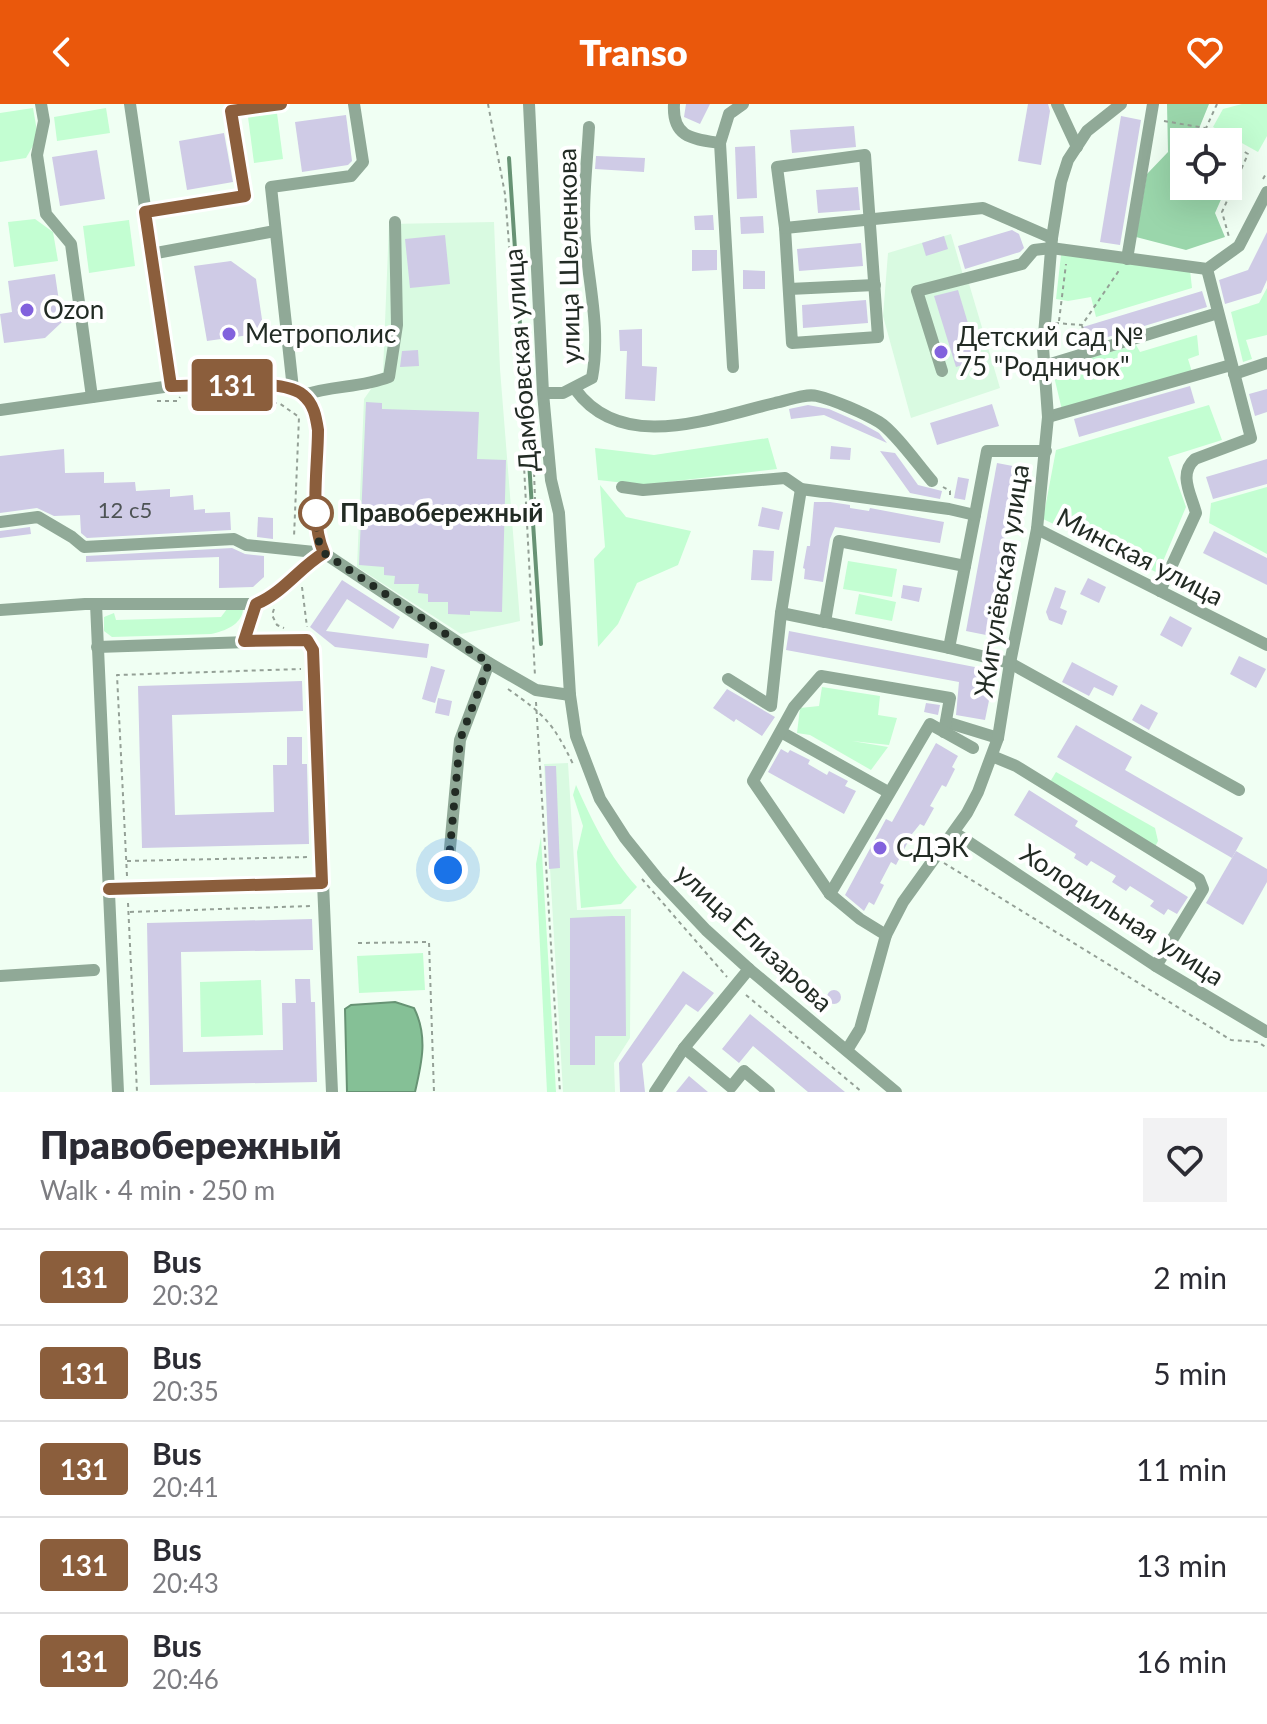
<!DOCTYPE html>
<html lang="en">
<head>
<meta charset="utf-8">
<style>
  :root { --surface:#fff; --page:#f2f2f3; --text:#2b2b33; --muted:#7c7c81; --line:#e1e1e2; --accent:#ea580c }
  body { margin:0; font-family:Lato,sans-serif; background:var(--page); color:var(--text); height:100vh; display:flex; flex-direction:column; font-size:30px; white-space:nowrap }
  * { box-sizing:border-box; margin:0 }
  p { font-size:26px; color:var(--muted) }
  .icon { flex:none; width:44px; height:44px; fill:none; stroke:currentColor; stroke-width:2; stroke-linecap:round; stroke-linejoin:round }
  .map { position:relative; height:988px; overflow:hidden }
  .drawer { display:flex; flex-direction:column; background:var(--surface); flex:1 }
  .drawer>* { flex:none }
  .badge { padding:0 16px; border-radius:6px; font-size:28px; line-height:52px }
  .tools { position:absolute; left:1170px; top:24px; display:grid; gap:16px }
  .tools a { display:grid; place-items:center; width:72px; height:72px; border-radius:0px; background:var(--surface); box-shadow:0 8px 32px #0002; font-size:40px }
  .you { position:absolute; width:40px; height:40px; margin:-20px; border:6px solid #fff; border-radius:50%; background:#1a73e8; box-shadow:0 0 0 12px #1a73e833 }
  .map>.badge { position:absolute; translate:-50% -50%; box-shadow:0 0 0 4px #fff }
  .round { display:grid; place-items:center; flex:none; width:84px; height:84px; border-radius:0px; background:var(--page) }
  .overview { display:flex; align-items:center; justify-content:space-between; height:136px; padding:0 40px }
  h1 { font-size:38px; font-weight:800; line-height:60px }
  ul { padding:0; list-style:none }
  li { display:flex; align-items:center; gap:24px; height:96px; padding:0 40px; border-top:2px solid var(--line) }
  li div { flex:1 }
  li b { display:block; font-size:30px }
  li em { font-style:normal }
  li .badge { min-width:88px; font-weight:700; text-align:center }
  header { display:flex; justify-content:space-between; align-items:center; height:104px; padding:0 40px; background:var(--accent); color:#fff; font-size:36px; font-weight:800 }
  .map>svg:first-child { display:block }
  .built { fill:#d9fae1 }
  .green { fill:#c3fed2 }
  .forest { fill:#9ad6ab }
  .water { fill:#85c096; stroke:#679374; stroke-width:2 }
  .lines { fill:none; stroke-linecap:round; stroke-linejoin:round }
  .stream { stroke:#679374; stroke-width:4 }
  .building { fill:#cfcbe6 }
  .path { stroke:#94a096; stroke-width:2; stroke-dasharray:4 4; stroke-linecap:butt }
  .minor { stroke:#90a997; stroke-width:12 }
  .line-casing { stroke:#fff; stroke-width:18 }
  .line { stroke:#8b5e3c; stroke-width:12 }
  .walk { stroke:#222b24; stroke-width:8; stroke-dasharray:0 14.4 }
  .poi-dot { fill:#8262dd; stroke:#fff; stroke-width:3 }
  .stop-dot { fill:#fff; stroke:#8b5e3c; stroke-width:4 }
  .labels { text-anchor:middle; stroke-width:8; stroke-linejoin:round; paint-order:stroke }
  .number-label { font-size:22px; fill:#4d5354 }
  .street-label { font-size:26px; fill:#222b24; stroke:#fff }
  .poi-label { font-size:26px; fill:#222b24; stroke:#fff; text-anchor:start }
  .stop-label { font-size:26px; font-weight:bold; fill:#222b24; stroke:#fff; text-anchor:start }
</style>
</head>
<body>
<header><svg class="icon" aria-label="back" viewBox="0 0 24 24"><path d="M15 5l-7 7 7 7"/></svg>Transo<svg class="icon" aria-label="heart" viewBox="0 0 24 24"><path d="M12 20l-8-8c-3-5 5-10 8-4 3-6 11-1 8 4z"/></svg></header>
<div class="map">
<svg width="1267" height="988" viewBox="0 0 1267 988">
  <rect width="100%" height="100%" fill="#f0fff3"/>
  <g class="built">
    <polygon points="494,118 500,265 520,517 461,530 357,463 364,295 383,268 389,120"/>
    <polygon points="951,130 963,171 967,173 1000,284 911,314 883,212 888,149"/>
    <polygon points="568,659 577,806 631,805 630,934 614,959 615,988 563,988 544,660"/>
  </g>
  <g class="green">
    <polygon points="1242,0 1267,0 1267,32 1258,48 1213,23 1223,5"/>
    <polygon points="33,4 38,33 26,54 0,58 0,9"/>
    <polygon points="106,4 110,29 57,37 54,13"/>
    <polygon points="277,9 283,55 254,59 248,13"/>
    <polygon points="35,115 53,128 58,157 14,163 8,118"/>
    <polygon points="129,116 135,162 89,169 83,122"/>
    <polygon points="1061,151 1190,166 1192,184 1096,213 1091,193 1068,197 1056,195"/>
    <polygon points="1267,184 1267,231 1246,236 1252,255 1243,258 1231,208 1259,199"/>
    <polygon points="1197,231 1199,251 1188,255 1193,271 1062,306 1052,264 1136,241 1140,248"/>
    <polygon points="1209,301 1222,336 1168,353 1186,403 1158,469 1043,415 1056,346"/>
    <polygon points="768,334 777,365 643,381 598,376 595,344 654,351"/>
    <polygon points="600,381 626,413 691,427 678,461 637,479 618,520 598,543 594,455 605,443"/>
    <polygon points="1267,383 1267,450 1209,419 1211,399"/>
    <polygon points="848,457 897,465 892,493 843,485"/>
    <polygon points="859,490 896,498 892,517 855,510"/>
    <path d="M227,505l16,1c-2,15 -18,21 -32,24l-99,3 -8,-6v-14l10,-4 2,7 105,-3z"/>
    <polygon points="822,583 880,592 878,611 897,614 889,641 852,637 888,643 871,666 810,631 797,629 800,604 819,602"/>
    <polygon points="1056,668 1155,724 1158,737 1155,743 1050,678"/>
    <path d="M576,681c17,38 33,71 61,102l-16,17 -40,4 -4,-56 6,-26 -10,-31z"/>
    <polygon points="541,733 556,988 547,988 536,760"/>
    <polygon points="423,849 425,886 359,889 357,852"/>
    <polygon points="261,876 263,931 201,933 200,878"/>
  </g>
  <polygon class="forest" points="1167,0 1209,0 1198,27 1215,38 1184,38 1184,82 1227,82 1215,109 1225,133 1186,146 1136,133 1147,70 1168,48"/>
  <path class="water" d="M395,898l19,6c14,28 8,54 1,84h-68l-2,-83 6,-4z"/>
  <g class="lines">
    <polyline class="stream" points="509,54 541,540"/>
  </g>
  <g class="building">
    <polygon points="686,0 710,0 700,20 684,13"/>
    <polygon points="1028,0 1048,0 1050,7 1041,61 1018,57"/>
    <polygon points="346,11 352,57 348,61 302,68 295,18"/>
    <polygon points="1121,12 1141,16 1120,141 1100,138"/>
    <polygon points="854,22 856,43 792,49 790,26"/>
    <polygon points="224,29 233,78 187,86 179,37"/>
    <polygon points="755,42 757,94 737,95 735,43"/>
    <polygon points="97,46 105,95 60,102 52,53"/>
    <polygon points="596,52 645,54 644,68 595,65"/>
    <polygon points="858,83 860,106 818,109 816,86"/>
    <polygon points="713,111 714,126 695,126 694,112"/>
    <polygon points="763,112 764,129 741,130 740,113"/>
    <polygon points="1012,126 1019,130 1024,144 1020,148 965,165 958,142"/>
    <polygon points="1267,128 1267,176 1261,189 1225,200 1219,176 1248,166"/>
    <polygon points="445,131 450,180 410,184 405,135"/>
    <polygon points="944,132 948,145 926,152 922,139"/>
    <polygon points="861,139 863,162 799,167 797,145"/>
    <polygon points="692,146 717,146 717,166 692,167"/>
    <polygon points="231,157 256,175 264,229 207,237 194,162"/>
    <polygon points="743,166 765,167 765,185 743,185"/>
    <polygon points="55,170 62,218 45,234 4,239 0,210 12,208 8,177"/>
    <polygon points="958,186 979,256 956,263 934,192"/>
    <polygon points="1202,187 1207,203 1088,239 1083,223"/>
    <polygon points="866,196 868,219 803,224 802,201"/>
    <polygon points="642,225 642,262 657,263 655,297 625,295 627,247 620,247 619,226"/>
    <polygon points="418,246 419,262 400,263 402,247"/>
    <polygon points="1190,282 1195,299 1079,333 1074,315"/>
    <polygon points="1267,285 1267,308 1255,312 1249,290"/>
    <polygon points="366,298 382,299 382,305 479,308 477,355 506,356 502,508 470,507 470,511 448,510 448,498 428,498 428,490 418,489 419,480 394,480 395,472 384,471 384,463 359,461"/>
    <polygon points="992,300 999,322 937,341 930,319"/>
    <polygon points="808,301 829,305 861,319 879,329 887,339 824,311 791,315 789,305"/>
    <polygon points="831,342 851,344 850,356 830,355"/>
    <polygon points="64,345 65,369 104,368 104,379 135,378 136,387 170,385 170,393 193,391 194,406 205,405 205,409 230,408 231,426 87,434 81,429 80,411 54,412 37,404 0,409 0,352"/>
    <polygon points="880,347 895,349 918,381 942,387 940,395 910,389"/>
    <polygon points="1267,355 1267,380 1213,395 1206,373"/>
    <polygon points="997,359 1018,363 986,531 966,527"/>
    <polygon points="958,373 969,375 965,396 954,394"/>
    <polygon points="814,398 830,398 850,401 850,404 869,407 870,404 944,418 940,439 835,423 830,435 823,478 804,475 805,465 803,464 807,442 810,442"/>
    <polygon points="762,403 783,408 779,426 758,422"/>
    <polygon points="258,413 273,414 273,435 257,433"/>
    <polygon points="30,423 31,430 0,434 0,427"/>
    <polygon points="1214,427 1267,454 1267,481 1203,449"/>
    <polygon points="232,444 245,450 264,452 264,473 253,483 219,484 219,453 86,458 86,452"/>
    <polygon points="753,446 774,447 772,477 751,476"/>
    <polygon points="1088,474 1106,483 1099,499 1080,490"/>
    <polygon points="342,476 400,513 393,525 347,495 326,527 429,540 427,554 335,543 310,523"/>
    <polygon points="903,481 922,484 919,498 901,494"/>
    <polygon points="1055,483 1066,487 1060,504 1067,507 1062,521 1049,516 1046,508"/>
    <polygon points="1170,512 1192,524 1182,543 1160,531"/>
    <polygon points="789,527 985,565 984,570 994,572 985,616 956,611 959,578 786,546"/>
    <polygon points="1239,552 1266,565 1256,584 1230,570"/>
    <polygon points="1072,558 1118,582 1113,592 1094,583 1089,592 1062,578"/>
    <polygon points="431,562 445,566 435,599 422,595"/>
    <polygon points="302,577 303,607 172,611 175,711 274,708 273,661 287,661 287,633 302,633 302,660 307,660 309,740 142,744 138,582"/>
    <polygon points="727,585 775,613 762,632 736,615 734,618 713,604"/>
    <polygon points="438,594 452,597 449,612 435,609"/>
    <polygon points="926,599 940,601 938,611 924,608"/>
    <polygon points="1141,600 1158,609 1149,626 1132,616"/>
    <polygon points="1076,621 1132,653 1125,666 1243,734 1232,754 1057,653"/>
    <polygon points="936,639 958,652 952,663 955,665 946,683 942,681 930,702 934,704 924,722 920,720 912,730 896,761 891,758 880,779 884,781 874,801 869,798 864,807 845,791 886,715 892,718"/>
    <polygon points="781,645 788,649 790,646 810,656 808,660 827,671 829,667 848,677 845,682 856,687 844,710 768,668"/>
    <polygon points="545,662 556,662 560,764 549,765"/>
    <polygon points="1029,686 1078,717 1075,722 1188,793 1177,810 1168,805 1164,811 1150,802 1154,797 1130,782 1126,787 1112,778 1116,772 1091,757 1087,762 1074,754 1076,750 1014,711"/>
    <polygon points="1236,747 1267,765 1267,778 1243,821 1206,799"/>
    <polygon points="612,812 625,812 626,932 595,932 595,961 570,961 570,814"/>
    <polygon points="312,815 313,846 181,848 183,948 283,946 282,899 296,899 295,875 310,875 311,898 315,898 317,978 150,981 147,819"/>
    <polygon points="683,867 714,889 698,908 686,900 642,960 645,988 620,988 619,959"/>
    <circle cx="834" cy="893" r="7"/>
    <polygon points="750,910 845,988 808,988 753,942 739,959 722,945"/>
    <polygon points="689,972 708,988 676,988"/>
  </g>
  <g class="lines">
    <g class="path">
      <polyline points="488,0 505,90 519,266 535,572"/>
      <polyline points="1217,0 1206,24 1248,50 1222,108 1229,133"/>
      <polyline points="1164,17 1205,24"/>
      <polyline points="1263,75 1267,68"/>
      <polyline points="1059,217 1066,160"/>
      <polyline points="1055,219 1082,221 1120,165"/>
      <polyline points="1082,222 1086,235"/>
      <polyline points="219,293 230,300 279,299 299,313 294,433"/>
      <polyline points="157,297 177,297 180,293"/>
      <polyline points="532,313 535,395"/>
      <polyline points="943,383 950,387 950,392"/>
      <polyline points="302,483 307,523"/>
      <polyline points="274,505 272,511 277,521 284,524"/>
      <path d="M508,585c37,26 45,34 65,75"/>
      <polyline points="536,598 560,988"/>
      <polyline points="127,757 309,753"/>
      <polyline points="944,759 1231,936 1258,938 1267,944"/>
      <polyline points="127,772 117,571 301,565"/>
      <polyline points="642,775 727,873"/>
      <polyline points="128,799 137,988"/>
      <polyline points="130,808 312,802"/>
      <polyline points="358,839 429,838 434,988"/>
      <polyline points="753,846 797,888"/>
      <polyline points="746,891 862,988"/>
    </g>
    <g class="minor">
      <polyline points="41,0 44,17 37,51 46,110 71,140 92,293"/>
      <polyline points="130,0 171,282"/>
      <polyline points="529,0 543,289 551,376 559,409 570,591 576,632 600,695 625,734 658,775 706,826 749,865 896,988"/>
      <path d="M674,0c-2,34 19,35 46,39l13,224"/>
      <polyline points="1057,0 1077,43"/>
      <polyline points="720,39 729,10 743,0"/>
      <polygon points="865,51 878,233 792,239 785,124 777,63"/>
      <polyline points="145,108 245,92 231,7 281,0"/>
      <polyline points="785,124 983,104 1052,134"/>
      <polyline points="151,150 275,127"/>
      <polyline points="1127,155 1153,0"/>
      <polyline points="789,185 875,181"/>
      <polyline points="1044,262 1218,209"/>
      <polyline points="942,267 917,187 1022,160 1034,146 1051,144 1207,165 1239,142 1267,88"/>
      <polyline points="1234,270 1267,259"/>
      <polyline points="293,285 271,83 351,72 363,58 354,0"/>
      <path d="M575,285c47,65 136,29 200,14 12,-2 30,-10 42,-7 17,4 47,17 62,26 15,9 40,44 53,59"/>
      <path d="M543,289h20l29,-15c8,-44 -1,-84 -6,-128 -5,-40 1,-83 3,-123"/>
      <path d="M304,291c28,-10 57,-7 85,-18l8,-52 -2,-103"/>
      <path d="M0,306l171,-24 102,-2 20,5 11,6 12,20 2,15c-1,37 -10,89 6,123l165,110 47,27 34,5"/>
      <polyline points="1048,313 1231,261"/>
      <polyline points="622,383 643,386 785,374 801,385 949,405 975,411 949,544 1010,559 1239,686"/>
      <polyline points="975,411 987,347 1046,347"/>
      <polyline points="0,418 38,413 72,433 84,443 234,435 246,441 324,449"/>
      <polyline points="1037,425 1267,541"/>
      <path d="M1160,487l36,-78c-5,-19 -18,-39 -1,-54l56,-21 -44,-169"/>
      <polyline points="96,500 118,988"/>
      <polyline points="0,506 85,500 256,500 273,490 324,449"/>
      <polyline points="781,509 825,518 839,437 965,462"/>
      <polyline points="825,518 949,544"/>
      <polyline points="244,537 256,500"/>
      <polyline points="97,543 307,536 313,546 332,988"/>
      <polyline points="728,575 771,602 781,509 801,385"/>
      <polyline points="946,618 998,634"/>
      <polyline points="781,628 888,688"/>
      <polyline points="992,652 1016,662 1199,775 1203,785 1156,862"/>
      <polyline points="955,729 1156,862 1267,928"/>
      <polyline points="448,766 460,636 489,559"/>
      <polyline points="109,785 322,779"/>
      <polyline points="830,790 753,677 794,603 821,572 950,594 944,628"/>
      <polyline points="886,831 860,815 830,790 930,620 973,644"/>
      <polyline points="0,872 94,866"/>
      <polyline points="684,944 731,983 744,967 769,988"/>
      <polyline points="847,946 860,925 886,831 903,798 967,709 978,688 998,634 1010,559 1037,425 1048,313 1043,243 1052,134 1061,78 1068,56 1087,27 1121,0"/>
      <polyline points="655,988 684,944 749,865"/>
    </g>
  </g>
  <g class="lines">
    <g class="line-casing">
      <path id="line" d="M109,785l213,-6 -9,-233 -6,-10 -63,1 12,-37c27,-11 44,-37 68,-51 -15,-34 -6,-86 -6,-123 -2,-13 -4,-26 -15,-35 -21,-18 -103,-9 -132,-9l-26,-174 100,-16 -14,-85 50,-7"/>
    </g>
    <use href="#line" class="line"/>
    <polyline class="walk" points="316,409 317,433 324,449 489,559 460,636 448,766"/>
  </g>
  <g class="poi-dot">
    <circle cx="27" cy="206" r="8"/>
    <circle cx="229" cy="230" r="8"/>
    <circle cx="941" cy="248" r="8"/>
    <circle cx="880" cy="744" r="8"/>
  </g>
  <circle class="stop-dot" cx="316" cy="409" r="16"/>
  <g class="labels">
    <g class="number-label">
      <text x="125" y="414">12 с5</text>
    </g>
    <g class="street-label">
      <text transform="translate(569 152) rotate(-91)" y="9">улица Шеленкова</text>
      <text transform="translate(521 256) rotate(-94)" y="9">Дамбовская улица</text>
      <text transform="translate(1140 453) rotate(27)" y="9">Минская улица</text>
      <text transform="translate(1002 477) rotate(-81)" y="9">Жигулёвская улица</text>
      <text transform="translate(1122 811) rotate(33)" y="9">Холодильная улица</text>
      <text transform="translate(754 834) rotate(43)" y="9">улица Елизарова</text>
    </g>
    <g class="poi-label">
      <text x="43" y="215">Ozon</text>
      <text x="245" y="239">Метрополис</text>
      <text x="957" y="242">Детский сад №<tspan x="957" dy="30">75 "Родничок"</tspan></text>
      <text x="896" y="753">СДЭК</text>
    </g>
    <g class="stop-label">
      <text x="340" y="418">Правобережный</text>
    </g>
  </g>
</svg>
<div class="tools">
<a><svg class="icon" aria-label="locate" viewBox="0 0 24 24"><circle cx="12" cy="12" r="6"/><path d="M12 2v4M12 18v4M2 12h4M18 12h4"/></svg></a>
</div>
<div class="you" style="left:448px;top:766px"></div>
<b class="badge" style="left:232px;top:281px;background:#8b5e3c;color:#fff">131</b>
</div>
<section class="drawer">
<div class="overview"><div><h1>Правобережный</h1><p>Walk · 4 min · 250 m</p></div><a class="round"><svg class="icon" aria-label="heart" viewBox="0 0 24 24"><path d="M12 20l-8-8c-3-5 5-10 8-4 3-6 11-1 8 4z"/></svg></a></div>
<ul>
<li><span class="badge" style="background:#8b5e3c;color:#fff">131</span><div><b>Bus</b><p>20:32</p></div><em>2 min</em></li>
<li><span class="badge" style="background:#8b5e3c;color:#fff">131</span><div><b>Bus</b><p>20:35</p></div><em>5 min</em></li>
<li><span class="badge" style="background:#8b5e3c;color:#fff">131</span><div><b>Bus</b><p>20:41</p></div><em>11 min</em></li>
<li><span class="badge" style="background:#8b5e3c;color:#fff">131</span><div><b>Bus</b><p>20:43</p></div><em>13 min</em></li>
<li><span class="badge" style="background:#8b5e3c;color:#fff">131</span><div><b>Bus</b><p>20:46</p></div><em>16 min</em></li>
</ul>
</section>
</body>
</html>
